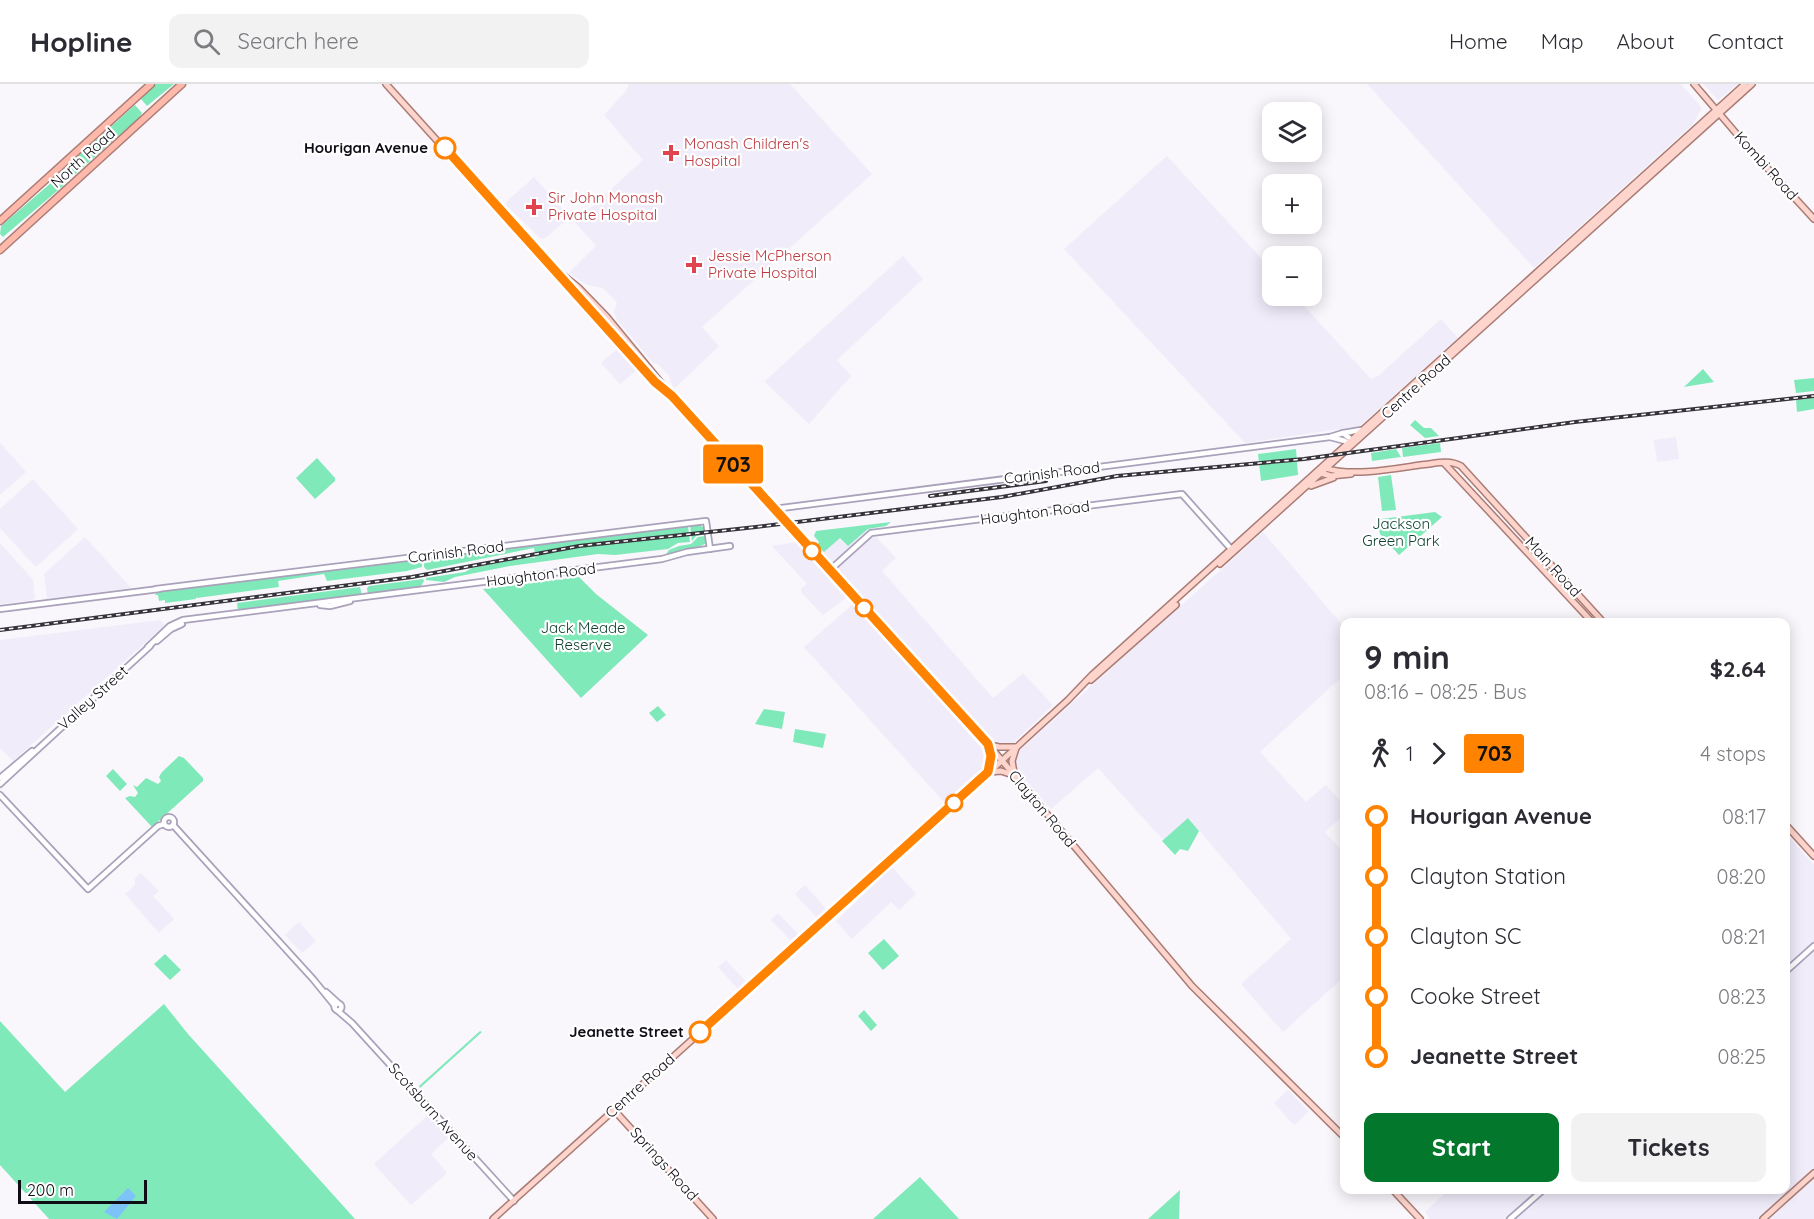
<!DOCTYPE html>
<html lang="en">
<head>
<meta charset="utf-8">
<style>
  :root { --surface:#fff; --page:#f2f2f3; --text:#2b2b33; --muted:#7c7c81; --line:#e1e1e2; --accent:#03782d }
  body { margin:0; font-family:Quicksand,sans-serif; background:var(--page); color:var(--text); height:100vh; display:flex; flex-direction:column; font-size:22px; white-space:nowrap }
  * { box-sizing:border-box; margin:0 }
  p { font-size:20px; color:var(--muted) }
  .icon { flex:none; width:33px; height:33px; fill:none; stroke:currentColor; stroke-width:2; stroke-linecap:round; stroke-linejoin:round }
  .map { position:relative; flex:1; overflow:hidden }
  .sheet { position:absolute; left:1340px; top:534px; width:450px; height:576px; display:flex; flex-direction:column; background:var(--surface); border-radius:12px; box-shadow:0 3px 15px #0003 }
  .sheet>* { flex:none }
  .badge { padding:0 12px; border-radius:4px; font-size:21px; line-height:39px }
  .buttons { position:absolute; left:1262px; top:18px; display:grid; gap:12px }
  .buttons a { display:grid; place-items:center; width:60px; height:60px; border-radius:12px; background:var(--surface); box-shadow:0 3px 15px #0003; font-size:30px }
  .scale { position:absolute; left:18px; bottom:15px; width:129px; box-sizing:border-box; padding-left:6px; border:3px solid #0f0c15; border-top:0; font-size:16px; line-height:21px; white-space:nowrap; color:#0f0c15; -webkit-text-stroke:4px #fff; paint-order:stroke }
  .map>.badge { position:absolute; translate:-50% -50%; box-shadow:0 0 0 3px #fff }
  .legs { display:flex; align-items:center; gap:9px; height:66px; padding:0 24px; font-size:20px }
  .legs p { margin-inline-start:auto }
  .summary { display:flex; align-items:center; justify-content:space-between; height:102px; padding:0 24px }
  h1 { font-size:33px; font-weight:700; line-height:45px }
  .cta { display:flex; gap:12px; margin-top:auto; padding:12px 24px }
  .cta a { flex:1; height:69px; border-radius:12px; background:var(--accent); color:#fff; font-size:24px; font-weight:700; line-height:69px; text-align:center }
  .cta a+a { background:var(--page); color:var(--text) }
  ul { padding:0 24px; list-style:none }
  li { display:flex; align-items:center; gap:21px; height:60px; font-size:22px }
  li i { display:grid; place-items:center; width:9px; height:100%; margin:0 8px; background:currentColor }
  li i::after { content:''; width:15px; height:15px; margin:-8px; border:4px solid; border-radius:50%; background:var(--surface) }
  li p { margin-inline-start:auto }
  li:first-child i { background:linear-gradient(#0000 50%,currentColor 0) }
  li:last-child i { background:linear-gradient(currentColor 50%,#0000 0) }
  header { display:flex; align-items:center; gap:36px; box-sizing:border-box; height:84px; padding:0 30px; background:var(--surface); border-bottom:2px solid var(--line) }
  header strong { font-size:28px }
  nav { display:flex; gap:33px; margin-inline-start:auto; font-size:21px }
  .search { width:420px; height:54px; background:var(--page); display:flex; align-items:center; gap:15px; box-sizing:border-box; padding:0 21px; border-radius:12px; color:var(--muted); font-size:22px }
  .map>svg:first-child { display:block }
  .built { fill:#f0ecfa }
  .green { fill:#7fe9ba }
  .water { fill:#7ec3f8 }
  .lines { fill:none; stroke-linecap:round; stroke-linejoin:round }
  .minor-casing { stroke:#aaa1bb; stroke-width:8 }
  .major-casing { stroke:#aa7c76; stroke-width:8 }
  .highway-casing { stroke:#aa7c76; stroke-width:9 }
  .minor { stroke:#fff; stroke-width:4.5 }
  .major { stroke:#fed5cc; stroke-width:5 }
  .highway { stroke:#feb9aa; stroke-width:6 }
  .rail-casing { stroke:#36333b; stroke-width:4 }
  .rail { stroke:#fff; stroke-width:1.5; stroke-dasharray:4.5; stroke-linecap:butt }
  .line-1-casing { stroke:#fff; stroke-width:14 }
  .line-1 { stroke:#ff8200; stroke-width:9 }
  .stop-1-dot { fill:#fff; stroke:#ff8200; stroke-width:3 }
  .health-dot { fill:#e0444e; stroke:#fff; stroke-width:2 }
  .labels { text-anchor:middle; stroke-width:4.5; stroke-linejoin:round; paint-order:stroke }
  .health-label { font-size:15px; fill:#be3a42; stroke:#fff; text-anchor:start }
  .stop-label { font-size:15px; font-weight:bold; fill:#0f0c15; stroke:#fff; text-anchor:end }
  .street-label { font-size:15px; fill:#0f0c15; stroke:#fff }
  .park-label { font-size:15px; fill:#0f422f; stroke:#fff }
</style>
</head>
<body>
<header>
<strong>Hopline</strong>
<div class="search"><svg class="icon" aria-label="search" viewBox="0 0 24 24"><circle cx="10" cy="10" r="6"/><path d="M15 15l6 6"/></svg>Search here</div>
<nav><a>Home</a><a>Map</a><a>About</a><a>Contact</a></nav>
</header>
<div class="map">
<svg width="1814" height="1135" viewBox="0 0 1814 1135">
  <rect width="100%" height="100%" fill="#f9f7fc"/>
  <g class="built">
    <polygon points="629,0 790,0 872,90 702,243 719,262 674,305 669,292 658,280 653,279 617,236 614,228 617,219 603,204 587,201 569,189 596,162 575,138 643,76 604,31 626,7"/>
    <polygon points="1367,0 1681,0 1702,24 1692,41 1534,184"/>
    <polygon points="1703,0 1738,0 1718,16"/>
    <polygon points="1167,72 1272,186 1272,212 1295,212 1371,295 1378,292 1441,235 1458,254 1360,342 1245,359 1064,165"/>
    <polygon points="534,93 570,133 544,155 540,154 506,121 506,118"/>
    <polygon points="903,172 923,195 837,276 851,292 809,340 765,298 766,296"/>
    <polygon points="618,264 637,286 620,300 601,279"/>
    <polygon points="1676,353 1679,375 1657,378 1654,356"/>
    <polygon points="0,359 26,388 0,411"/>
    <polygon points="33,395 78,445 37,482 35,482 0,444 0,425"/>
    <polygon points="1263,448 1344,543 1344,591 1260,668 1306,718 1326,701 1344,721 1344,731 1325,748 1344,769 1344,893 1283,948 1241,900 1291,855 1189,734 1163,756 1098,684 1051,725 1017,686 1015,677 1019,667"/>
    <polygon points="85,453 131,504 47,515 44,490"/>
    <polygon points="858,453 860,455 831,480 822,469 840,454 848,462"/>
    <polygon points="872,453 876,453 896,474 882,487 993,614 1023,589 1053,621 1013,659 1009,661 994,658 836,487 837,483"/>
    <polygon points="796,458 847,513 823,531 801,508 801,505 807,500 772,462"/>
    <polygon points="0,459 33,496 35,514 33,516 0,520"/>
    <polygon points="853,520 985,668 986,677 983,683 944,718 804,563"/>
    <polygon points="160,536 165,541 13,677 0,664 0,556"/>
    <polygon points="1785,749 1814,781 1814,1135 1430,1135 1425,1128 1448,1106 1785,1106"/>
    <polygon points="892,783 916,810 899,826 891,818 852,855 836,837"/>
    <polygon points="141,789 159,807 153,812 174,835 159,849 125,810 135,801 135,794"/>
    <polygon points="805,801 826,825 816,833 795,810"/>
    <polygon points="778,829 798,850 791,857 771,836"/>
    <polygon points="299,838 316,857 302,869 285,851"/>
    <polygon points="726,876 746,898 738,905 718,883"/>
    <polygon points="1288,1006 1309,1027 1294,1041 1274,1019"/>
    <polygon points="428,1031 448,1054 431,1070 447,1089 411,1121 374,1080"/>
  </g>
  <g class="green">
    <polygon points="156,0 174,0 147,22 141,15"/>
    <polygon points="135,21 142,29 139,34 73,92 67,82"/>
    <polygon points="59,92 61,92 67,97 63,102 3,153 0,150 1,142"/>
    <polygon points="1703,285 1714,298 1684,303"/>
    <polygon points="1814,294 1814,307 1796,309 1794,296"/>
    <polygon points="1814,314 1814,325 1797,328 1796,316"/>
    <polygon points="1415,336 1424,344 1431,344 1439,352 1425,354 1410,341"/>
    <polygon points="1440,359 1441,368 1403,373 1402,364"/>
    <polygon points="1296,365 1298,391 1261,397 1258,370"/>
    <polygon points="1396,365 1401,373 1372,377 1371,369"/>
    <polygon points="317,374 335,394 335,397 315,415 296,394"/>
    <polygon points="1391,391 1396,426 1382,427 1378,393"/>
    <polygon points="1435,428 1442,433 1399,471 1380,450 1378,439 1381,435"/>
    <polygon points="891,438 886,442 868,445 848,462 840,454 824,468 817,461 819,458 814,452 816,447"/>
    <polygon points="690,441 700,441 704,444 705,450 696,452 692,457"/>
    <polygon points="688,442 690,458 678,459 668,465 615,471 598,470 510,482 455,493 444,498 426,496 426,494 465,488 472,484 526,473 535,474 534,464 427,486 424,483 424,474"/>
    <path d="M705,452l1,7c-5,5 -31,10 -41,13l4,-6 10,-4 12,-2 7,-7z"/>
    <polygon points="422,475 422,483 407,487 327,497 324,490 278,497 279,503 197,514 196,513 196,515 165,519 165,516 159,517 158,511 155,511 157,508"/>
    <polygon points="579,493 596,510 648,551 581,614 483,505"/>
    <polygon points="423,495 424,497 421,502 426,503 368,511 367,504 369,502"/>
    <polygon points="360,503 362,512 238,528 237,519"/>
    <polygon points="658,622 666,631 657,638 649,629"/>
    <polygon points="764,625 785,628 782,645 755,640"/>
    <polygon points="795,645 826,650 823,664 793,658"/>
    <polygon points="179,672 184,674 203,694 203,697 152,743 125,714 130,712 135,713 138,709 133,701 137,703 146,694 158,700 161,697 159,693 162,688"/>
    <polygon points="113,685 127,700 120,707 106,692"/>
    <polygon points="1188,734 1199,747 1188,767 1180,765 1175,771 1162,757"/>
    <polygon points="884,855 899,872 883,886 868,869"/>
    <polygon points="165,870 181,886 170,896 154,880"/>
    <polygon points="164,920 188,950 355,1135 49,1135 0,1081 0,937 65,1008"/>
    <polygon points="864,926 877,941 871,947 858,932"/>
    <polygon points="480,947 482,948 420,1004 419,1002"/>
    <polygon points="920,1093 959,1135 873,1135"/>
    <polygon points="1180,1106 1179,1135 1148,1135"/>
  </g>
  <polygon class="water" points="128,1104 136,1112 117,1135 104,1128"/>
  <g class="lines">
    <g class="minor-casing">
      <g id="minor">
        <polyline points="1343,349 1361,346"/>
        <polyline points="1330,353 1345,357 1349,360"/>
        <polyline points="774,425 1330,353 1343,349 1353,357"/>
        <polyline points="830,486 871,449 1182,410 1232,466"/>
        <polyline points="156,505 706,437 710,465"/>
        <polyline points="320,521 330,522 350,517"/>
        <polyline points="0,525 159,505"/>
        <polyline points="157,557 171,545 182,540"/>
        <polyline points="148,563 170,542 183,536 662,475 687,468 730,462"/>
        <polyline points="0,694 32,667"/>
        <polyline points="0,700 150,562"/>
        <polyline points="0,711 88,805 158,742 164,740"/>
        <circle cx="169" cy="738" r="5"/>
        <polyline points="173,741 313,895 335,922"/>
        <polyline points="1785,888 1814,862"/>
        <polyline points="326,908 338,919"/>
        <circle cx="338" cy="923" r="3.5"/>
        <polyline points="338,927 352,939 514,1117"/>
        <polyline points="1510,1135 1543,1106"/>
      </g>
    </g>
    <g class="major-casing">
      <g id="major">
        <polyline points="386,0 654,297 672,312 988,660 1192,902 1344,1053"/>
        <polyline points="1694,0 1747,62 1814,135"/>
        <polyline points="563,191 578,203 607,233 667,306"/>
        <polyline points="1444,379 1592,538"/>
        <path d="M1325,384c26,9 68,1 95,-3 14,-1 28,-6 41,1l142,156"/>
        <polyline points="1321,389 1331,392 1351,390"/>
        <polyline points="1311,402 1333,394"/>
        <polyline points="1220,480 1752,0"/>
        <polyline points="1091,596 1176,521"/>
        <polyline points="990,661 999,663 1016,663"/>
        <polyline points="989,687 991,671 989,663"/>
        <polyline points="990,688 1001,687 1013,691"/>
        <polyline points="1014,689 1012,677 1016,664"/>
        <polyline points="1785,740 1814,772"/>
        <polyline points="614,1026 713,1135"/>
        <polyline points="1393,1106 1420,1135"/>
        <polyline points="493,1135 996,682 1068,616 1092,591 1745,0"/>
        <polyline points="1763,1135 1814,1089"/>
      </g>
    </g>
    <g class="highway-casing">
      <g id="highway">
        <polyline points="0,137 151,0"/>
        <polyline points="0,166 182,0"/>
      </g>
    </g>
    <use href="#minor" class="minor"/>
    <use href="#major" class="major"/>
    <use href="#highway" class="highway"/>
    <g class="rail-casing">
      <g id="rail">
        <polyline points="930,412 1046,397"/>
        <polyline points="0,546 412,493 579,462 756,443 1002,413 1117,392 1304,375 1575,338 1814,312"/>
      </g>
    </g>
    <use href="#rail" class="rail"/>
  </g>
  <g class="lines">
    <g class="line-1-casing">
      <polyline id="line-1" points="445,64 655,298 672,312 988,660 991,672 988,688 700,948"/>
    </g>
    <use href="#line-1" class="line-1"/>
  </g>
  <g class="stop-1-dot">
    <circle cx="445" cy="64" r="10"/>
    <circle cx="812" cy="467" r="8"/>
    <circle cx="864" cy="524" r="8"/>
    <circle cx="954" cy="719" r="8"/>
    <circle cx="700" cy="948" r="10"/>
  </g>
  <g class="health-dot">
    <path d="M668 60h6v6h6v6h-6v6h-6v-6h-6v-6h6z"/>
    <path d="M531 114h6v6h6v6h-6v6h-6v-6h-6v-6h6z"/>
    <path d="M691 172h6v6h6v6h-6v6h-6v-6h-6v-6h6z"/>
  </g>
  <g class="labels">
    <g class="health-label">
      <text x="684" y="65">Monash Children's<tspan x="684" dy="17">Hospital</tspan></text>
      <text x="548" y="119">Sir John Monash<tspan x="548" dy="17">Private Hospital</tspan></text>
      <text x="708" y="177">Jessie McPherson<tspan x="708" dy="17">Private Hospital</tspan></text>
    </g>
    <g class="stop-label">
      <text x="428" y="69">Hourigan Avenue</text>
      <text x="684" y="953">Jeanette Street</text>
    </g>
    <g class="street-label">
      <text transform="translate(83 74) rotate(-42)" y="5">North Road</text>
      <text transform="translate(1766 82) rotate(48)" y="5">Kombi Road</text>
      <text transform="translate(1416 303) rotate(-42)" y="5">Centre Road</text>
      <text transform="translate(1052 389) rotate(-7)" y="5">Carinish Road</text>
      <text transform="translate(1035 429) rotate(-7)" y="5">Haughton Road</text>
      <text transform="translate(456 468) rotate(-7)" y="5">Carinish Road</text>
      <text transform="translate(1553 483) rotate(48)" y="5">Main Road</text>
      <text transform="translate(541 491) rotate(-7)" y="5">Haughton Road</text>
      <text transform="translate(93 614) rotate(-42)" y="5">Valley Street</text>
      <text transform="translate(1042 725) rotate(50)" y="5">Clayton Road</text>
      <text transform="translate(640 1002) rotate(-42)" y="5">Centre Road</text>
      <text transform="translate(433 1028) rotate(48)" y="5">Scotsburn Avenue</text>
      <text transform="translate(664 1080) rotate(48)" y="5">Springs Road</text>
    </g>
    <g class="park-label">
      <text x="1401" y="445">Jackson<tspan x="1401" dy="17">Green Park</tspan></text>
      <text x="583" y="549">Jack Meade<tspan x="583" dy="17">Reserve</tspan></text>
    </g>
  </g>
</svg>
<div class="buttons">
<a><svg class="icon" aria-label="layers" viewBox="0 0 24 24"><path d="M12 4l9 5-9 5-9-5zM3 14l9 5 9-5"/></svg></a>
<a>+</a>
<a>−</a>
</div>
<div class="scale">200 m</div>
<b class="badge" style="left:733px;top:380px;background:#ff8200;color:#111">703</b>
<section class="sheet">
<div class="summary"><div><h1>9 min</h1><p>08:16 – 08:25 · Bus</p></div><b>$2.64</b></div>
<div class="legs"><svg class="icon" aria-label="walk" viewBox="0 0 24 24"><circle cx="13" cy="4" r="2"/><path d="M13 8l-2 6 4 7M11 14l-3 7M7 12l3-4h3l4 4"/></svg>1<svg class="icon" aria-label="forward" viewBox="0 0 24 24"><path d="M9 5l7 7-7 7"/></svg><b class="badge" style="background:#ff8200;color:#111">703</b><p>4 stops</p></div>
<ul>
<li><i style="color:#ff8200"></i><b>Hourigan Avenue</b><p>08:17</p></li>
<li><i style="color:#ff8200"></i><span>Clayton Station</span><p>08:20</p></li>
<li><i style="color:#ff8200"></i><span>Clayton SC</span><p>08:21</p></li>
<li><i style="color:#ff8200"></i><span>Cooke Street</span><p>08:23</p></li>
<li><i style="color:#ff8200"></i><b>Jeanette Street</b><p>08:25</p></li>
</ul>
<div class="cta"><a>Start</a><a>Tickets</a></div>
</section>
</div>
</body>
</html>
